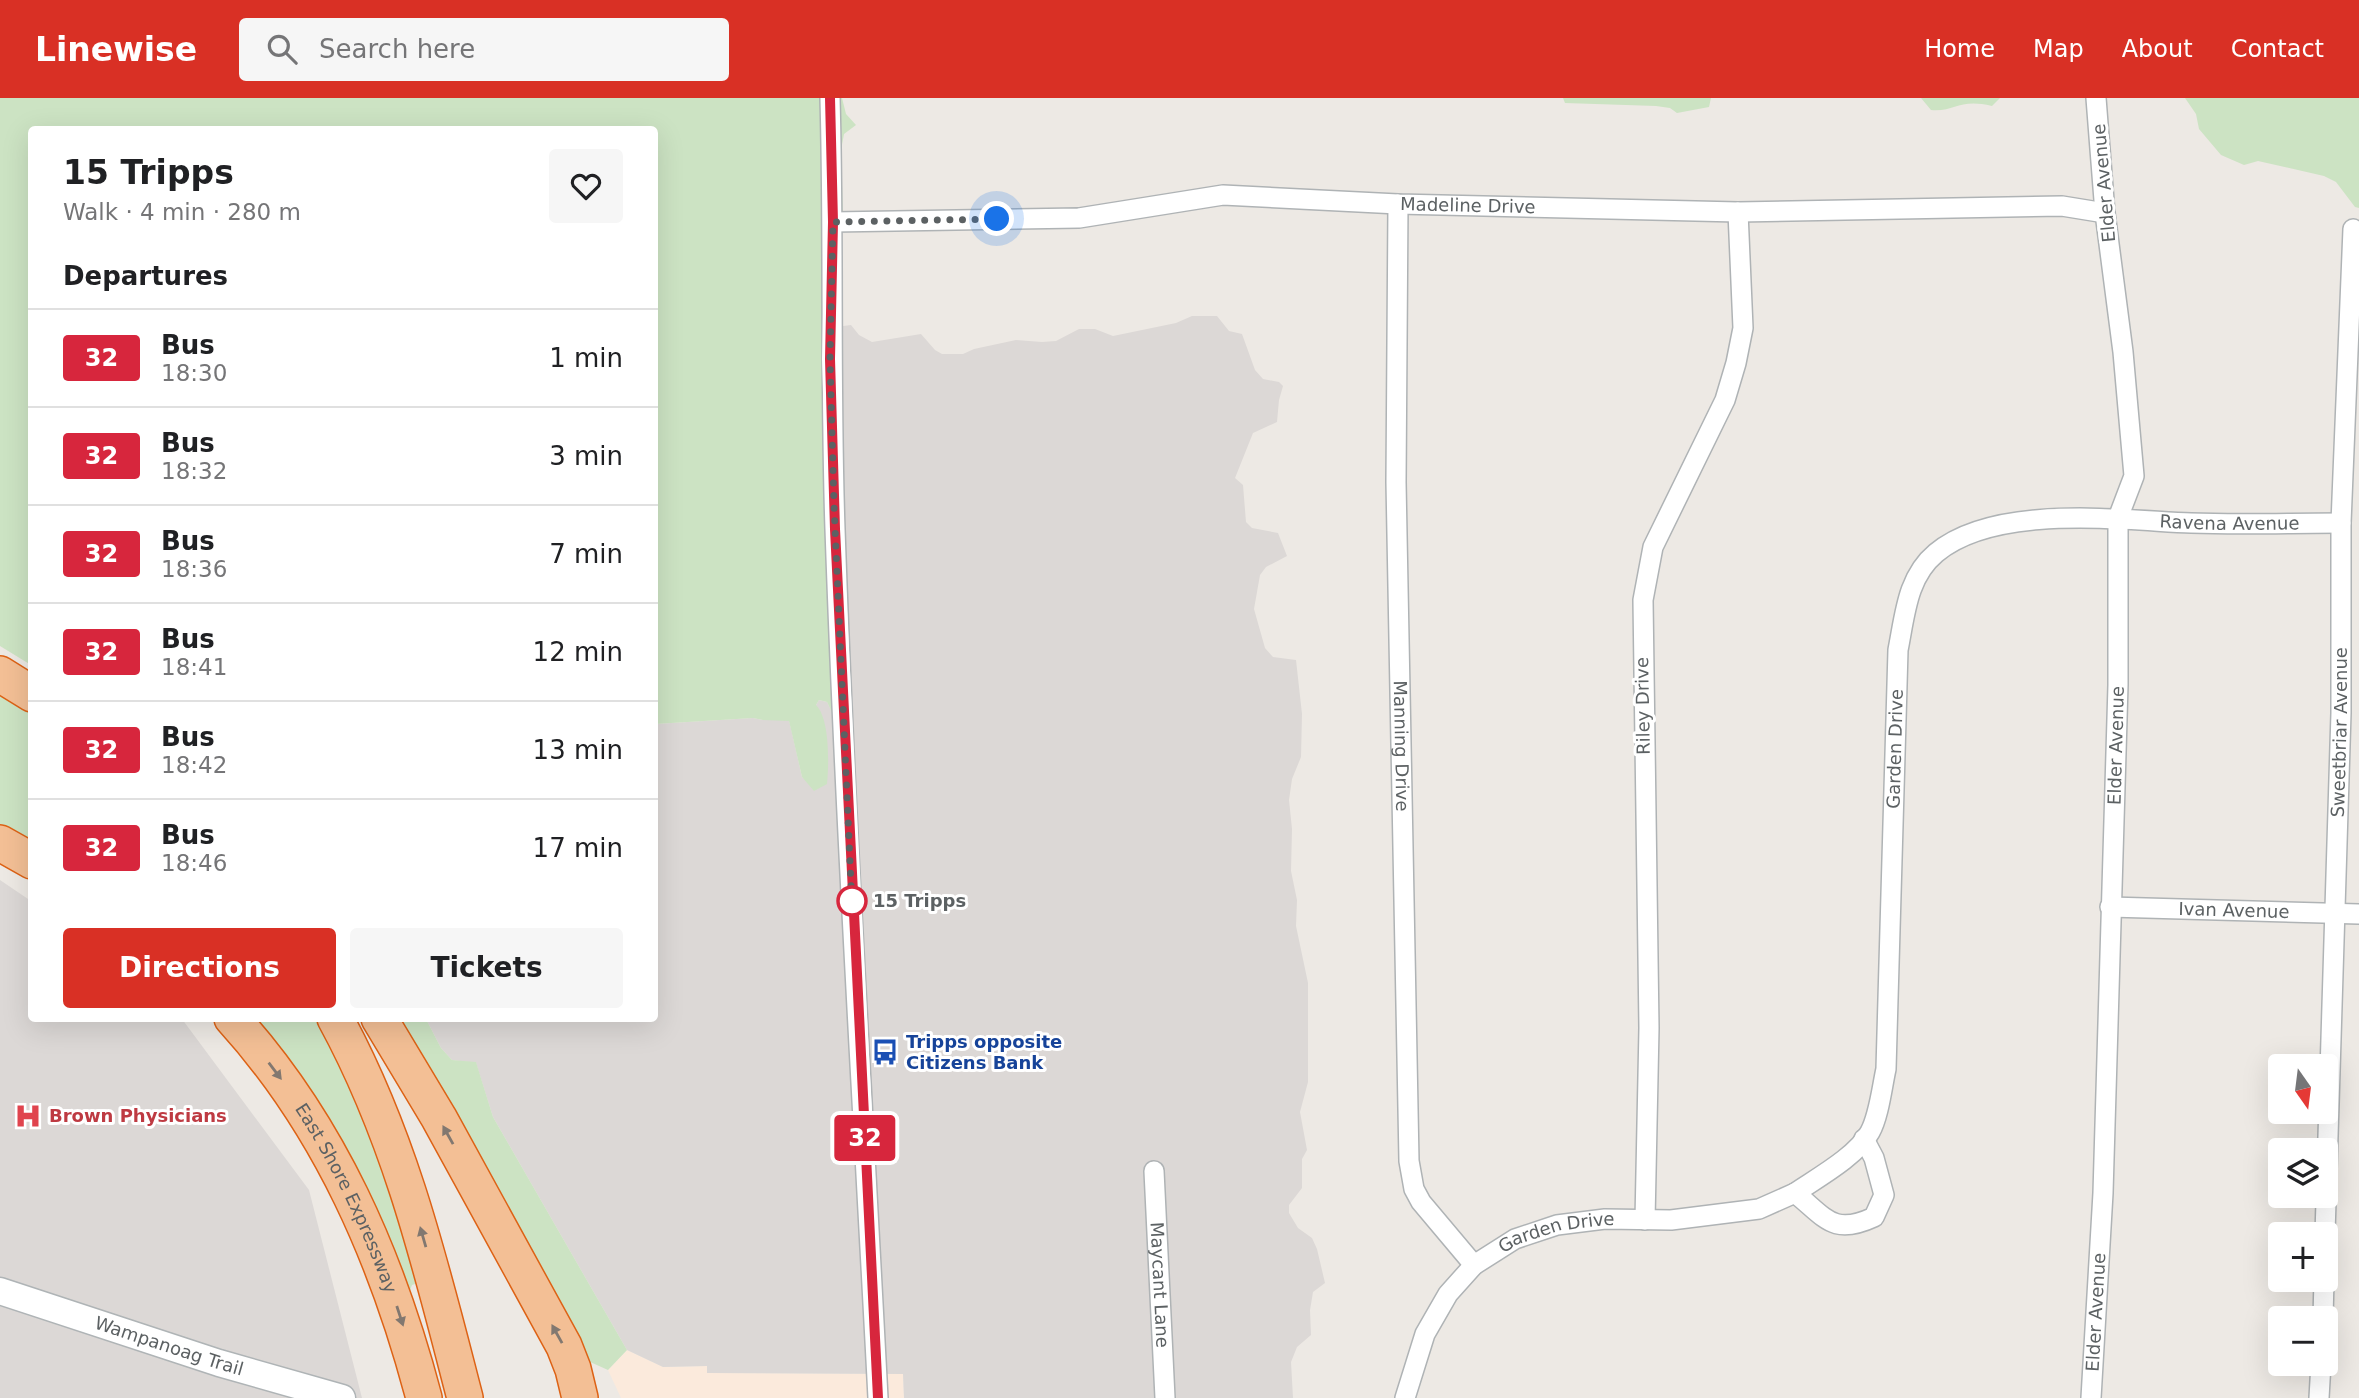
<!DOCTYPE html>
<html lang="en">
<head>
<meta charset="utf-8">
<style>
  :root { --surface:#fff; --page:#f6f6f6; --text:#202124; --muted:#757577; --line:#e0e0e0; --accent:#d93025 }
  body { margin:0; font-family:"DejaVu Sans",sans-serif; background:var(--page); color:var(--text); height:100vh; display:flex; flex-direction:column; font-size:26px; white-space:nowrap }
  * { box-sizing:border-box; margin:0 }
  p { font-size:23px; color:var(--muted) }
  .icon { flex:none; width:38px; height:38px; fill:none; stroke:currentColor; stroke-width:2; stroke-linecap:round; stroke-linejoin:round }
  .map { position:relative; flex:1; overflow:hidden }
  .side { position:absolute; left:28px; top:28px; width:630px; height:896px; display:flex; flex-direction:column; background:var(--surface); border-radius:7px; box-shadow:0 7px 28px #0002 }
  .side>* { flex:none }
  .badge { padding:0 14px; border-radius:5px; font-size:24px; line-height:46px }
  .needle { width:46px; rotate:166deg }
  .tools { position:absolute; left:2268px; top:956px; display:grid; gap:14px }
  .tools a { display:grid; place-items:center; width:70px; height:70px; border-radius:7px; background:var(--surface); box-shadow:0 7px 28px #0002; font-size:35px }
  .you { position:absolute; width:35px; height:35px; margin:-18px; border:5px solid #fff; border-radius:50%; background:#1a73e8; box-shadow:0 0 0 10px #1a73e833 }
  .map>.badge { position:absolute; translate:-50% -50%; box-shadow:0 0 0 4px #fff }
  h2 { padding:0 35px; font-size:26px; line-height:63px }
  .round { display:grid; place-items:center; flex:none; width:74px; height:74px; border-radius:7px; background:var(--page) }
  .head { display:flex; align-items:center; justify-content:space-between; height:119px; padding:0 35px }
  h1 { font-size:33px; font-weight:600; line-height:52px }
  .button { display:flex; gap:14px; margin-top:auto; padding:14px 35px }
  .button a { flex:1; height:80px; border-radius:7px; background:var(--accent); color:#fff; font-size:28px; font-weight:600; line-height:80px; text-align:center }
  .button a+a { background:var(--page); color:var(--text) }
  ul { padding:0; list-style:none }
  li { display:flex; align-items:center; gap:21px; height:98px; padding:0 35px; border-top:2px solid var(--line) }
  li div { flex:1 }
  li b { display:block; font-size:26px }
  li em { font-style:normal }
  li .badge { min-width:77px; font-weight:700; text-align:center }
  header { display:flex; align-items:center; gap:42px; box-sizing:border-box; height:98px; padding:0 35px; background:var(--accent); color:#fff }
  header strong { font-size:33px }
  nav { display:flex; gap:38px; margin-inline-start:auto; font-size:24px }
  .search { width:490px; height:63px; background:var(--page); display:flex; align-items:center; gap:18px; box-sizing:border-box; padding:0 24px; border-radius:7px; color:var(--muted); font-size:26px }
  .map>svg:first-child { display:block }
  .commercial { fill:#fbeadc }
  .industrial { fill:#dcd8d6 }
  .green { fill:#cce3c3 }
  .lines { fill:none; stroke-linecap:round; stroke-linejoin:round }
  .minor-casing { stroke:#afb3b5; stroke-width:22 }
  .secondary-casing { stroke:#afb4b6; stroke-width:29 }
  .motorway-casing { stroke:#dd6215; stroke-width:38 }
  .minor { stroke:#fff; stroke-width:19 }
  .secondary { stroke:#fff; stroke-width:26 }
  .motorway { stroke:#f3bf95; stroke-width:35 }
  .oneway { fill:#827870 }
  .line-casing { stroke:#fff; stroke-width:16 }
  .line { stroke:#d7263d; stroke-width:10 }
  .walk { stroke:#5c6163; stroke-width:7; stroke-dasharray:0 12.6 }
  .stop-dot { fill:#fff; stroke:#d7263d; stroke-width:3.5 }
  .labels { text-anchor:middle; stroke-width:6; stroke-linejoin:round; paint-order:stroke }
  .street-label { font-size:18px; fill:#5c6163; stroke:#fff }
  .stop-label { font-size:18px; font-weight:bold; fill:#5c6163; stroke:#fff; text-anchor:start }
  .transit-label { font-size:18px; font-weight:bold; fill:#164399; stroke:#fff; text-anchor:start }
  .health-label { font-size:18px; font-weight:bold; fill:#be3a42; stroke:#fff; text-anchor:start }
</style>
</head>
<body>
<header>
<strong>Linewise</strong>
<div class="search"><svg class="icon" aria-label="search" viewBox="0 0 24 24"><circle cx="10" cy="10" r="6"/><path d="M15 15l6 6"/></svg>Search here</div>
<nav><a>Home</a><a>Map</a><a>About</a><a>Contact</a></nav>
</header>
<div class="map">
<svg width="2359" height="1300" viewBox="0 0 2359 1300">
  <rect width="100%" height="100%" fill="#ede9e4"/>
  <polygon class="commercial" points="627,1252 663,1269 707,1268 708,1275 903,1276 904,1300 621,1300 608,1272"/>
  <g class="industrial">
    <polygon points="1192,218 1217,218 1229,233 1242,236 1255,272 1263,281 1279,284 1283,288 1279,302 1277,324 1253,335 1235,380 1243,387 1246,424 1252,430 1278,435 1287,458 1266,469 1260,477 1254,511 1265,550 1273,559 1296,562 1302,616 1301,659 1292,681 1289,702 1292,731 1291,773 1297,802 1296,828 1308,885 1308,984 1300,1014 1307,1052 1302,1061 1302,1090 1289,1107 1289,1115 1298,1130 1312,1140 1317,1151 1325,1185 1313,1194 1310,1212 1311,1237 1297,1249 1291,1264 1293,1300 904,1300 903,1276 707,1275 707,1268 663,1269 627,1252 493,1019 476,965 452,962 441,950 426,921 654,920 655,626 753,620 763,622 789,622 802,679 808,684 816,607 819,602 827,604 839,628 828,230 851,227 859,237 872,244 921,236 935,252 942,256 963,256 974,251 1016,242 1042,244 1056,243 1079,231 1095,231 1113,238 1176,225"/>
    <polygon points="0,782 31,803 32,920 182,921 309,1092 362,1300 0,1300"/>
  </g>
  <g class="green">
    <path d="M0,0h842l4,16 10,11 -12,9 -3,16 2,69 -14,2 10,506 -12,-25 -8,-2 -3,5c14,14 13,59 11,79l-13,7 -12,-14 -13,-56 -26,-1 -10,-2 -98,6 -1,-594h-622l-1,535 -31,-19z"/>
    <polygon points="1563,0 1711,0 1709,9 1677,15 1670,10 1656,8 1565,5"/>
    <path d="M1921,0h79l-8,8c-33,-8 -36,6 -61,4z"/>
    <polygon points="2185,0 2359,0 2359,110 2355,109 2336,84 2324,78 2258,63 2244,67 2221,57 2199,31 2196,16"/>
    <polygon points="0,592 31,612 31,750 0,732"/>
    <path d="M249,921h69c47,82 73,173 103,263l-9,3 -3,8z"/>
    <polygon points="389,921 426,921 441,950 452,962 476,964 493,1019 627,1252 608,1272 579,1259"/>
  </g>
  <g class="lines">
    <g class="minor-casing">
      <g id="minor">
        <path d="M830,0c4,144 0,288 5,431 10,290 28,580 43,869"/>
        <path id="s1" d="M1398,106l-2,278 13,679 5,28 7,13 53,63"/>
        <path id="s2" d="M833,124l246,-4 144,-23 175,9 340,8 324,-6 43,7"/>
        <path id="s3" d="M2110,809l249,7"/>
        <path id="s4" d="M1154,1073l11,227"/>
        <path id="s5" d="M1795,1095c22,-15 62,-37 75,-61 9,-16 12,-45 16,-63l12,-419c7,-35 9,-73 38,-97 59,-49 182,-33 255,-30 50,2 100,0 150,0"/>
        <polyline points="1645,1122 1649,930 1643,502 1653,449 1725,302 1736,265 1743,230 1738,114"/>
        <path id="s6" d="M2325,1136l16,-521v-190l12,-294"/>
        <polyline points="2323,1220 2324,1181"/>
        <path id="s7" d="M1405,1300l20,-64 23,-40 26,-29 41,-26 42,-14 48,-6 66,1 88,-11 36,-16c31,25 38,43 79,24l10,-22 -10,-37 -10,-19"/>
        <path id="s8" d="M2091,1300l12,-205 15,-508v-167l16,-42 -11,-124 -18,-139 -9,-115"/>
        <polyline points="2319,1300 2321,1265"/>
      </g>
    </g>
    <g class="secondary-casing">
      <g id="secondary">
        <path id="s9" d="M0,1193l219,72 123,35"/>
      </g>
    </g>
    <g class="motorway-casing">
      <g id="motorway">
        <polyline points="0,576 32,596"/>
        <polyline points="0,745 32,763"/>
        <path id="s10" d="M232,920c98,108 155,240 192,380"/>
        <path d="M335,920c66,121 96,249 130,380"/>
        <polyline points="379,920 439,1020 564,1248 573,1271 580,1300"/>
      </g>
    </g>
    <use href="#minor" class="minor"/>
    <use href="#secondary" class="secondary"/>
    <use href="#motorway" class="motorway"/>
  </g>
  <defs><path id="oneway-solid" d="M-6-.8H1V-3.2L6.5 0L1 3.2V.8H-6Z" transform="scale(1.75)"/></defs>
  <g class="oneway">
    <use href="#oneway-solid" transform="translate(275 973) rotate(53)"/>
    <use href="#oneway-solid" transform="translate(448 1037) rotate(-119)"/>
    <use href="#oneway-solid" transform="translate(423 1139) rotate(-106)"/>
    <use href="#oneway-solid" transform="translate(400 1218) rotate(72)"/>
    <use href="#oneway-solid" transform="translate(557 1236) rotate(-119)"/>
  </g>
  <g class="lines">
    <g class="line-casing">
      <polyline id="line" points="830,0 833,124 830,261 835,431 878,1300"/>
    </g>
    <use href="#line" class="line"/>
    <polyline class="walk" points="852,803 852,808 834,407 830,261 833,124 997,121"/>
  </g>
  <defs>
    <g id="bus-bare" transform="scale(2.1)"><path d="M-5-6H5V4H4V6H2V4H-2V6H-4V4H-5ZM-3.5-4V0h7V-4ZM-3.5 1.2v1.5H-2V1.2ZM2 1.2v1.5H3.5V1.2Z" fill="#1a4fb4" stroke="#fff" stroke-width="2.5" paint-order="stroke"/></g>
    <g id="hospital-bare" transform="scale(2.1)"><path d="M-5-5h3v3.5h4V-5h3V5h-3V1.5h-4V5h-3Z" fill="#e0444e" stroke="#fff" stroke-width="2.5" paint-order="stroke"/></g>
  </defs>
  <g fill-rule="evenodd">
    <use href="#bus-bare" x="885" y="954"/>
    <use href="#hospital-bare" x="28" y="1018"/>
  </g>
  <circle class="stop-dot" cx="852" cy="803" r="14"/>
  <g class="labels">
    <g class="street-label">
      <text transform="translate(2104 85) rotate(-95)" y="6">Elder Avenue</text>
      <text dy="6" stroke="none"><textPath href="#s2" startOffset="637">Madeline Drive</textPath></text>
      <text dy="6" stroke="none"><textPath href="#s5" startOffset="989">Ravena Avenue</textPath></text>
      <text transform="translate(1643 608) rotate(-91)" y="6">Riley Drive</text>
      <text dy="6" stroke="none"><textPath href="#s6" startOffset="502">Sweetbriar Avenue</textPath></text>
      <text dy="6" stroke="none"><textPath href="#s1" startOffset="542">Manning Drive</textPath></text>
      <text dy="6" stroke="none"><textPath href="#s8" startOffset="653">Elder Avenue</textPath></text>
      <text dy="6" stroke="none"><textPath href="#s5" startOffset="483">Garden Drive</textPath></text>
      <text dy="6" stroke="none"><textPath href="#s3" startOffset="124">Ivan Avenue</textPath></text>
      <text dy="6" stroke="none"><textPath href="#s10" startOffset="215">East Shore Expressway</textPath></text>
      <text dy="6" stroke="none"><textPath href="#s7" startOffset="243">Garden Drive</textPath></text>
      <text dy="6" stroke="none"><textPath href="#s4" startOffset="114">Maycant Lane</textPath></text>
      <text dy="6" stroke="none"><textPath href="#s8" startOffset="86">Elder Avenue</textPath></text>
      <text dy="6" stroke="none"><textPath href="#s9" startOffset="178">Wampanoag Trail</textPath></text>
    </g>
    <g class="stop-label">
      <text x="873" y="809">15 Tripps</text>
    </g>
    <g class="transit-label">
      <text x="906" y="950">Tripps opposite<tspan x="906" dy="21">Citizens Bank</tspan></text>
    </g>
    <g class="health-label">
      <text x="49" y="1024">Brown Physicians</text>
    </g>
  </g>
</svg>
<div class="tools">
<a><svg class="needle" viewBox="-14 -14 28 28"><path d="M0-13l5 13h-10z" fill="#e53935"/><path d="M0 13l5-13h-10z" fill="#757577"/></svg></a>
<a><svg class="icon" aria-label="layers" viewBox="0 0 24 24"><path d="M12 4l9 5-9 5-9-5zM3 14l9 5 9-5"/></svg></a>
<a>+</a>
<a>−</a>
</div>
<div class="you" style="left:997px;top:121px"></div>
<b class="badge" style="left:865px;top:1040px;background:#d7263d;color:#fff">32</b>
<section class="side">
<div class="head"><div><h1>15 Tripps</h1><p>Walk · 4 min · 280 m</p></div><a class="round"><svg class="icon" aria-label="heart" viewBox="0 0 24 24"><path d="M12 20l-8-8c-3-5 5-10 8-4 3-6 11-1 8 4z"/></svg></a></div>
<h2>Departures</h2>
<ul>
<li><span class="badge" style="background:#d7263d;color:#fff">32</span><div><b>Bus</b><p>18:30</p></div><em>1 min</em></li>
<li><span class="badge" style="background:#d7263d;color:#fff">32</span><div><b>Bus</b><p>18:32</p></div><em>3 min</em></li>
<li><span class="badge" style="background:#d7263d;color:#fff">32</span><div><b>Bus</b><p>18:36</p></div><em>7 min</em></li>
<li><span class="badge" style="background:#d7263d;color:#fff">32</span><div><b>Bus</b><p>18:41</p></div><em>12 min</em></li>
<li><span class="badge" style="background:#d7263d;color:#fff">32</span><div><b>Bus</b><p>18:42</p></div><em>13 min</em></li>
<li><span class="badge" style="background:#d7263d;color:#fff">32</span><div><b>Bus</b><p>18:46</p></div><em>17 min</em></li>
</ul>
<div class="button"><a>Directions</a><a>Tickets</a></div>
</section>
</div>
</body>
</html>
